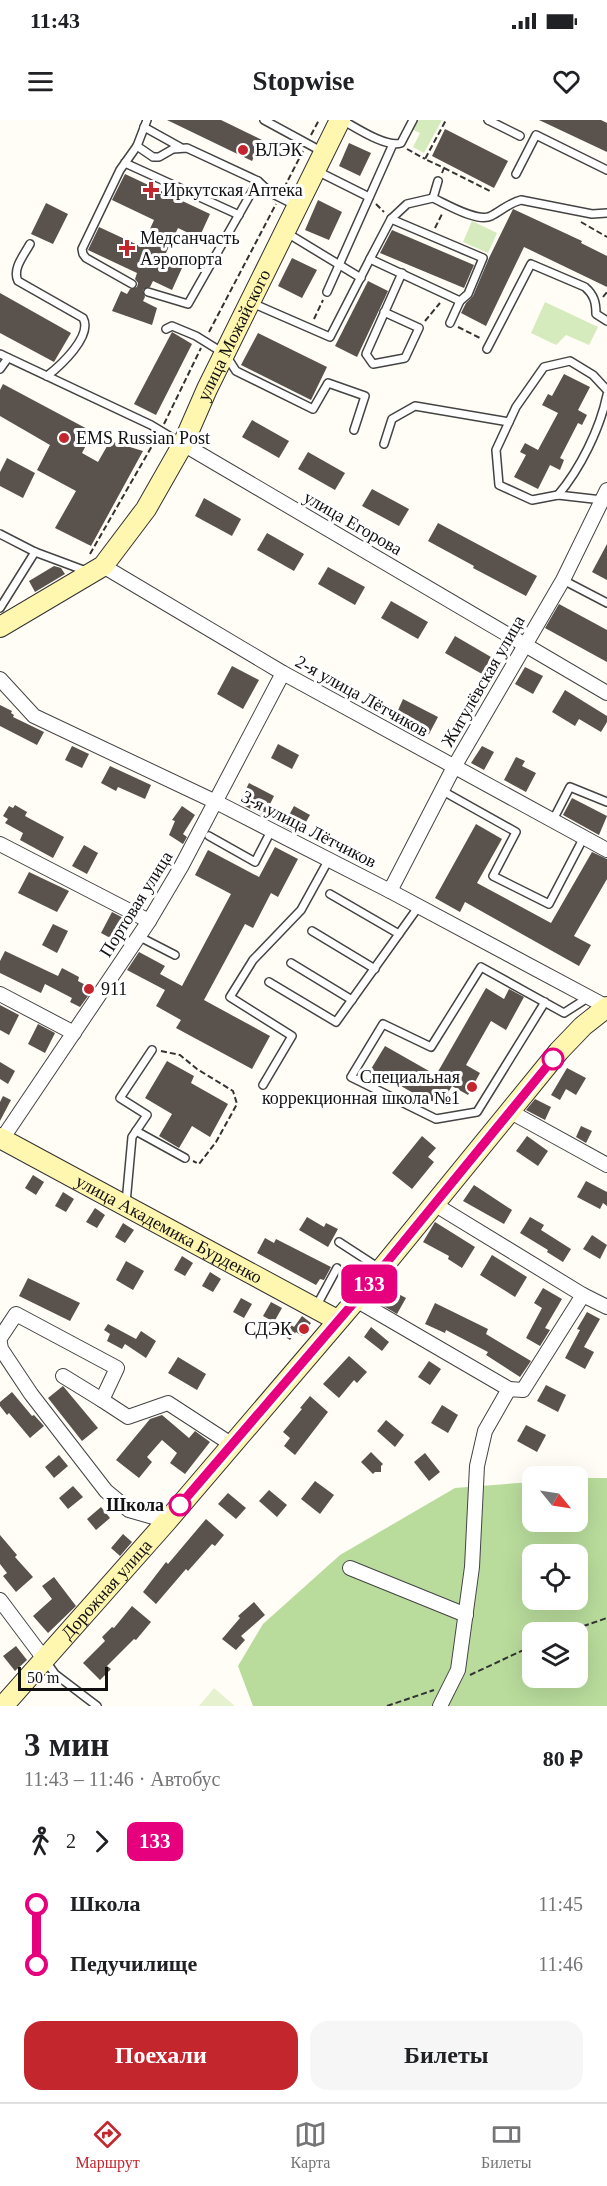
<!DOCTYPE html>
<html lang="ru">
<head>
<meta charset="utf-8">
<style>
  :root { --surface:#fff; --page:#f6f6f6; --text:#202124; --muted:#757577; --line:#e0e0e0; --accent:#c4262e }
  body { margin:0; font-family:Georgia,serif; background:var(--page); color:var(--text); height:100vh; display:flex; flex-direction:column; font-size:22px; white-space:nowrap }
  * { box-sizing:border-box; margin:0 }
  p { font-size:20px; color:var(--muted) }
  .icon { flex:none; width:33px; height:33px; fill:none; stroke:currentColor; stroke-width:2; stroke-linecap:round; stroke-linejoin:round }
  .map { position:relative; height:1586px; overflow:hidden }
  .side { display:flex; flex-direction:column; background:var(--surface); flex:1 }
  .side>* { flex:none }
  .badge { padding:0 12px; border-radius:9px; font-size:21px; line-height:39px }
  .needle { width:39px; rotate:120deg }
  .fabs { position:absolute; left:522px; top:1346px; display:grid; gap:12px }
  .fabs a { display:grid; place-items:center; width:66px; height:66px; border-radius:12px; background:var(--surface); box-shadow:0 6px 24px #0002; font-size:30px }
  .scale { position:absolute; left:18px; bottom:15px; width:90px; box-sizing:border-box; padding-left:6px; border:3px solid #111; border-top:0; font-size:16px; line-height:21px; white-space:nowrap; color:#111; -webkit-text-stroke:4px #fff; paint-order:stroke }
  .map>.badge { position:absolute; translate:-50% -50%; box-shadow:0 0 0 3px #fff }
  .legs { display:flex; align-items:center; gap:9px; height:66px; padding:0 24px; font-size:20px }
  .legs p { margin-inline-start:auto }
  .summary { display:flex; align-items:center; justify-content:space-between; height:102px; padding:0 24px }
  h1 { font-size:33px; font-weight:800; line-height:45px }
  .action { display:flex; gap:12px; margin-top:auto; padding:12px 24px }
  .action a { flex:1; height:69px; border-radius:18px; background:var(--accent); color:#fff; font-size:24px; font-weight:800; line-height:69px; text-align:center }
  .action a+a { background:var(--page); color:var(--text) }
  ul { padding:0 24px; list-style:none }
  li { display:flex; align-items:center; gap:21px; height:60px; font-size:22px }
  li i { display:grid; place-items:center; width:9px; height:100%; margin:0 8px; background:currentColor }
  li i::after { content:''; width:15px; height:15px; margin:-8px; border:4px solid; border-radius:50%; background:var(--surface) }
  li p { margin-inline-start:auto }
  li:first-child i { background:linear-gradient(#0000 50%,currentColor 0) }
  li:last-child i { background:linear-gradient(currentColor 50%,#0000 0) }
  .status { display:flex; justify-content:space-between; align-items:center; height:42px; padding:0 30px; background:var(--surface); direction:ltr }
  .status svg { height:16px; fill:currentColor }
  header { display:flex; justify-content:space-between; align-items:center; height:78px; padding:0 24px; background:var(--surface); font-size:27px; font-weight:800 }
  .tab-bar { display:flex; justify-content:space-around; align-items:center; height:84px; border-top:2px solid var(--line); background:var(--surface); font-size:16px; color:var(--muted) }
  .tab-bar a { display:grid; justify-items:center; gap:3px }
  .tab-bar .on { color:var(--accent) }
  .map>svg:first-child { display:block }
  .green { fill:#d5ebbd }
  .forest { fill:#b9dc9c; fill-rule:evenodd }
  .pitch { fill:#e6f2cf }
  .building { fill:#5a524d }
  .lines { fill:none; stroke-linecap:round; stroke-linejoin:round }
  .lane-casing { stroke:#444; stroke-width:10 }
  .street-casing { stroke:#444; stroke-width:16 }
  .secondary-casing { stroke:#333; stroke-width:22 }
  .path { stroke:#333; stroke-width:2; stroke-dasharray:6 3; stroke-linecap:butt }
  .lane { stroke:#fff; stroke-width:7 }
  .street { stroke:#fff; stroke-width:14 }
  .secondary { stroke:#fff6b0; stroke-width:20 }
  .line-1-casing { stroke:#fff; stroke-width:14 }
  .line-1 { stroke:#e6007e; stroke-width:9 }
  .poi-dot { fill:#c4262e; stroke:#fff; stroke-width:2 }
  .stop-1-dot { fill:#fff; stroke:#e6007e; stroke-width:3 }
  .labels { text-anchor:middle; stroke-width:6; stroke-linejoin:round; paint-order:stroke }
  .poi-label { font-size:18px; fill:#111; stroke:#fff; text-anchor:start }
  .street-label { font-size:18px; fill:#111; stroke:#fff }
  .stop-label { font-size:18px; font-weight:bold; fill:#111; stroke:#fff; text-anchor:end }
</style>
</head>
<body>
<div class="status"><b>11:43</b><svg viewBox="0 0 49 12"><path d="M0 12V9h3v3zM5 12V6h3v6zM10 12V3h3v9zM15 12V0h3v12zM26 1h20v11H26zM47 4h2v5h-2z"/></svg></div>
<header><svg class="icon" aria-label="menu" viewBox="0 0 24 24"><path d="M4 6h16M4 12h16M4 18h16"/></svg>Stopwise<svg class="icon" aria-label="heart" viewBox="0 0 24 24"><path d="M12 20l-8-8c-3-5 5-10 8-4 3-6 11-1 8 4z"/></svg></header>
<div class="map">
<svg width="607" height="1586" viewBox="0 0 607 1586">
  <rect width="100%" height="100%" fill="#fffdf5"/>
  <g class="green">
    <polygon points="416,0 442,0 424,33 413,27 420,13 411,9"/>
    <polygon points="472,101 497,113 488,133 463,122"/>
    <polygon points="545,182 598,207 589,225 566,215 556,225 531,213"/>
  </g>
  <path class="forest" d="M578,1358h29v228h-354l-15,-40 25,-42 77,-69 115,-67 77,-6v39h46zM532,1434h46v45h-46zM532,1512h46v45h-46z"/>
  <polygon class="pitch" points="214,1568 235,1586 199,1586"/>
  <g class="building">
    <polygon points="167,0 221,0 262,20 252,41"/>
    <polygon points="539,0 601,0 607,3 607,32"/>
    <polygon points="445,9 508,41 494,68 432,36"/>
    <polygon points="349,23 371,33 360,56 339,46"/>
    <polygon points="125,54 210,94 199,118 178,108 163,139 182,148 172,170 153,161 150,167 143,170 145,177 143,181 157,188 152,205 112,191 121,171 127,174 130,169 137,167 138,163 135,159 137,153 88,130 99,107 142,127 154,100 112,80"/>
    <polygon points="318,80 342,92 329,120 305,110"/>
    <polygon points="46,83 68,94 53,124 31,114"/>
    <polygon points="513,89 582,121 581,123 607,136 607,167 524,127 486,206 461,193 466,183 473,176 489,138"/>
    <polygon points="392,110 474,145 464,168 380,133"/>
    <polygon points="292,138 317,150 302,178 278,166"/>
    <polygon points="368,161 388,171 357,237 335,226"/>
    <polygon points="0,173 71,213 54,242 0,213"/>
    <polygon points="172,212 192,224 156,295 134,284"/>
    <polygon points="258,213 327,247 311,280 241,245"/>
    <polygon points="564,254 590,267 578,290 587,295 582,305 578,303 560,338 564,340 560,350 550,345 538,369 514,357 526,335 520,332 525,323 538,330 558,293 542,285 548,274 552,276"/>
    <polygon points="3,264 93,312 82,333 98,342 110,321 143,331 91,426 55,408 76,371 37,350 50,325 0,296 0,270"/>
    <polygon points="252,300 289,321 279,338 242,317"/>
    <polygon points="308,332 345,353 335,370 298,349"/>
    <polygon points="7,338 35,353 23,378 0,366 0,352"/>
    <polygon points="372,369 409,389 399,406 362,386"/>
    <polygon points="204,378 241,399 232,416 195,396"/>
    <polygon points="438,403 537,456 526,476 473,448 474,446 428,421"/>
    <polygon points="267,413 304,434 294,451 257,430"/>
    <polygon points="607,424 607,460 592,452"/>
    <polygon points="54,446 61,448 65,454 35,472 29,461"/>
    <polygon points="328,447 365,467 355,485 318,464"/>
    <polygon points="391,481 428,502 418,519 381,498"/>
    <polygon points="559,484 607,510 607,542 545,508"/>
    <polygon points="455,516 491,537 482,554 445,533"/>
    <polygon points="232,546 259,560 243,589 217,574"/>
    <polygon points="525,547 543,556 533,574 515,564"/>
    <polygon points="565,570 607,596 607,602 601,612 579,599 575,606 552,592"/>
    <polygon points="403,579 438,597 429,614 395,597"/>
    <polygon points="0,585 12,591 11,593 14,595 13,597 44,612 37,625 0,606"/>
    <polygon points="278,624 299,635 292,649 271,638"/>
    <polygon points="72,626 89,634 82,648 65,640"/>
    <polygon points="482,626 494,632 484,650 471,643"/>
    <polygon points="516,637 525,641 522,646 536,653 526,672 504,660"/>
    <polygon points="110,646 151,665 145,679 118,667 116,671 101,663"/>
    <polygon points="249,663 274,676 264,696 239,683"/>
    <polygon points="572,678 607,696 599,715 563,695"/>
    <polygon points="15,685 27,692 25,696 64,717 53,738 20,720 23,713 5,703 8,699 3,696 9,686 13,688"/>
    <polygon points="182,686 195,695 183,714 187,717 183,724 169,715 175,701 172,700"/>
    <polygon points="294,686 310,695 299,714 283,706"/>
    <polygon points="476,704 502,719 477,763 551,803 592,732 607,739 607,759 574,816 591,825 579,846 465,782 460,792 435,778"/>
    <polygon points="84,725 98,733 87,754 72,746"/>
    <polygon points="275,727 298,739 278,777 271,773 253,808 245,804 204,880 270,916 252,949 176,908 181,900 156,886 165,870 127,850 139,832 165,846 160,854 182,866 231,774 195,755 208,730 259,757"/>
    <polygon points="29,752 69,771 57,792 18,773"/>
    <polygon points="112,792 127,800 116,821 101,813"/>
    <polygon points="53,804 68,811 57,833 42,825"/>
    <polygon points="5,831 58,856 62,848 79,857 78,861 93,869 80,887 70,882 72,878 45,864 41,873 0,853 0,841"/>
    <polygon points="486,868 504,879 509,869 524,877 506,910 491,901 466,945 480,953 468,975 452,966 440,986 423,976 422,978 371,949 385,926 436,955"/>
    <polygon points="0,885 19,895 9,915 0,910"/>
    <polygon points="38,904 55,913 45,933 28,924"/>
    <polygon points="167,941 194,956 191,963 228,984 210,1017 192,1006 179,1028 159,1016 172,994 145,978"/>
    <polygon points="0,942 15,951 8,964 0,959"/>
    <polygon points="567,948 586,958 576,975 566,969 560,980 551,975"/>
    <polygon points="3,976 11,980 0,1001 0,982"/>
    <polygon points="535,979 551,987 545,1000 526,990"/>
    <polygon points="581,1006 592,1011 586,1023 576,1017"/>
    <polygon points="422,1016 436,1028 428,1037 434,1042 412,1069 392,1053"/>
    <polygon points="527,1016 548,1031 538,1046 516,1031"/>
    <polygon points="33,1055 44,1062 36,1075 25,1068"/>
    <polygon points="586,1061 607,1072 607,1086 603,1083 600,1089 577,1077"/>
    <polygon points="474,1065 512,1090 504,1104 463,1081"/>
    <polygon points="63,1072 74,1079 66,1092 55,1086"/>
    <polygon points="95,1088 105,1095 97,1108 86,1102"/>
    <polygon points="307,1097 324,1107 326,1103 338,1109 328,1127 299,1110"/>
    <polygon points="530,1097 544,1105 541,1110 571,1129 563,1142 547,1132 548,1130 520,1113"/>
    <polygon points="435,1102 475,1127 462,1148 448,1139 449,1136 423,1122"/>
    <polygon points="123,1103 134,1110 125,1123 115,1117"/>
    <polygon points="592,1115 607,1125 600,1139 583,1129"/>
    <polygon points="265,1118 274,1123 276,1119 331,1147 324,1160 320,1159 316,1165 257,1133"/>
    <polygon points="492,1135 527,1157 515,1177 480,1155"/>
    <polygon points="182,1136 193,1143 185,1156 174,1150"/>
    <polygon points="126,1141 144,1151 133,1170 116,1160"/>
    <polygon points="210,1152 221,1159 213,1172 202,1166"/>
    <polygon points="28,1158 80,1183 70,1201 19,1176"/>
    <polygon points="385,1167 406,1178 397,1194 377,1182"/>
    <polygon points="543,1168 562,1179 545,1208 550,1210 540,1226 526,1218 542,1188 534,1183"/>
    <polygon points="241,1178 252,1184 244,1198 233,1192"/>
    <polygon points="271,1182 282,1188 274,1202 263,1196"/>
    <polygon points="435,1183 488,1209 486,1214 531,1241 520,1257 486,1235 488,1232 446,1210 445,1213 425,1204"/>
    <polygon points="587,1192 600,1199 584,1227 594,1232 585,1249 565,1238 580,1210 577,1209"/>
    <polygon points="302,1196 311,1203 302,1216 296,1212 290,1220 281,1214 289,1203 294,1207"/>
    <polygon points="108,1204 136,1219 141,1211 156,1221 146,1238 125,1224 122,1229 107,1221 110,1214 104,1210"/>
    <polygon points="371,1207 389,1222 382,1231 364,1217"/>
    <polygon points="349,1236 367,1252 357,1263 354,1260 339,1278 323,1264"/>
    <polygon points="178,1237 206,1254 197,1270 168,1253"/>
    <polygon points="429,1241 441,1249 430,1265 418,1257"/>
    <polygon points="546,1265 566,1275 558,1292 537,1281"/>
    <polygon points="63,1266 98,1308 82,1321 48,1278"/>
    <polygon points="12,1272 32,1296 34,1295 44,1306 30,1318 9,1293 7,1295 0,1286 0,1282"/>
    <polygon points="310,1276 328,1292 295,1335 284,1326 290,1318 283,1312 302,1289 300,1288"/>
    <polygon points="442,1285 458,1295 448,1313 431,1303"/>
    <polygon points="162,1295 189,1318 195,1311 210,1322 185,1354 170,1343 177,1333 162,1320 147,1337 152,1342 139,1358 116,1340 150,1299"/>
    <polygon points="386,1300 404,1315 395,1327 377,1311"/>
    <polygon points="526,1305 546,1315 537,1332 517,1321"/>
    <polygon points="371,1332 383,1344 381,1346 381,1352 375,1352 373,1354 361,1342"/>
    <polygon points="425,1333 440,1352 429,1361 414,1342"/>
    <polygon points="59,1335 68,1346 54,1358 45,1347"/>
    <polygon points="315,1361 334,1375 320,1394 301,1379"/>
    <polygon points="73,1366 83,1377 68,1389 59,1378"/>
    <polygon points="269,1370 287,1385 277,1397 259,1381"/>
    <polygon points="228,1373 246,1388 236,1399 218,1384"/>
    <polygon points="101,1387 110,1398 96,1410 87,1399"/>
    <polygon points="206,1399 224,1415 215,1426 212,1424 188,1451 186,1449 156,1484 143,1472 166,1442 168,1444"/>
    <polygon points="123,1414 132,1422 120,1436 111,1428"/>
    <polygon points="0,1415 17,1435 15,1437 33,1457 16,1472 3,1456 7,1453 0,1444"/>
    <polygon points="54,1457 76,1486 48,1513 33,1496 52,1479 42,1466"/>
    <polygon points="254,1482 265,1495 241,1516 245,1520 236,1530 222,1519 240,1498 238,1496"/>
    <polygon points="132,1486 151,1502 136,1520 134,1519 107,1546 111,1549 100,1560 83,1543 105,1521 102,1517 112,1507 114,1508"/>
    <polygon points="16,1526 27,1540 15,1551 3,1536"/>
  </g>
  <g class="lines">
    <g class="lane-casing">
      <g id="lane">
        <polyline points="264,0 321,31"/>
        <path d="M342,0c13,7 44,28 59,23l12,-23"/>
        <polyline points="488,0 520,16"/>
        <polyline points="144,7 180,27"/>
        <polyline points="137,26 147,0"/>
        <polyline points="125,43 239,95"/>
        <polyline points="317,51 369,77"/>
        <polyline points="516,54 536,15 607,50"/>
        <path d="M438,61l-5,17c13,6 45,25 58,18 10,-5 18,-13 30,-16l71,14 15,-1"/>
        <polyline points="391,99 483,138 468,174 460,181 450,203"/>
        <polyline points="287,113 361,158"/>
        <path d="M30,124c-6,11 -18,25 -12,37l65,37c10,18 -23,48 -36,58"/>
        <polyline points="370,139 391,99 407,84 433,78"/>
        <polyline points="132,164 86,138 83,134 82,129 120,50 137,26 153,37 159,37 173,29 187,28 258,61 271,73 295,85"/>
        <polyline points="148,172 188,184 258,61"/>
        <polyline points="327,172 393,24"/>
        <polyline points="252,183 330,217 370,139 460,181"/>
        <polyline points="384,192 419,208 405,238 373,244 366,234 402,153"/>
        <polyline points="166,209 172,206 196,216 225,234 236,251 313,289 328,263 365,276 354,310"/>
        <path d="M487,229l44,-85 54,23c9,8 11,15 11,27l11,7"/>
        <polyline points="0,234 151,305 181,323"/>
        <polyline points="0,249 8,238"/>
        <polyline points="384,324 392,299 415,286 509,302"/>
        <path d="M558,375c22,-26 42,-66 49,-100"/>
        <polyline points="602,380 558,375 532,380 499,365 496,330 516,287 544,247 570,241 593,255 607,270"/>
        <polyline points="0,414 35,432 86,451"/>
        <polyline points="563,460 607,483"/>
        <polyline points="0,488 35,432"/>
        <polyline points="441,670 516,712 493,756 549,784 584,717"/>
        <polyline points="553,700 570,667 607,682"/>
        <polyline points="209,716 255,742 271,711"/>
        <polyline points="330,774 399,814"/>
        <polyline points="312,811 375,849"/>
        <polyline points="138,816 175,835"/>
        <polyline points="291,843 352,880"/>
        <polyline points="269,862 336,902 419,786"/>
        <polyline points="545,882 477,992 436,999 351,957 383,904 431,927 481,847 564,893 589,877"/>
        <polyline points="263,965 292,916 230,877 253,840 301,790 328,741"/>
        <polyline points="136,1011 185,1038"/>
        <polyline points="126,1083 132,1017 147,995 120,978 152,930"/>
        <polyline points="339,1122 379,1148"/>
        <polyline points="317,1185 337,1148"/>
        <polyline points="45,1540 55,1554 97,1586"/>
      </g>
    </g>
    <g class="street-casing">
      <g id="street">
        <polyline points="183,324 607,573"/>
        <polyline points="103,446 283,553 607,730"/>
        <polyline points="0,559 34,596 216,682 390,771 607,887"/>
        <polyline points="0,724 149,801"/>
        <polyline points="390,771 454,647 563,460 607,370"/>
        <polyline points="0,874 74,913"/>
        <polyline points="509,991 607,1045"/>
        <polyline points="0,1022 149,801 181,747 283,553"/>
        <polyline points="434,1084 583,1175 607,1187"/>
        <polyline points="356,1180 509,1269"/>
        <polyline points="0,1218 16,1194 117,1248 102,1280 128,1297 168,1283 231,1324"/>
        <polyline points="0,1223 1,1229 31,1274 106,1371 129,1390 167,1401"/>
        <polyline points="63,1256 102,1280"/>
        <polyline points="350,1448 466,1495"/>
        <polyline points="0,1480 45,1540"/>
        <polyline points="440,1586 458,1550 472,1447 477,1346 485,1311 509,1269 523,1270 583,1175"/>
      </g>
    </g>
    <g class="secondary-casing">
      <g id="secondary">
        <path id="s1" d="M0,507l103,-61 43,-57 37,-65 24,-55 133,-269"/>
        <path id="s2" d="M0,1018l337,182"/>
        <path id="s3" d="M3,1586l164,-185 189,-221 203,-249 24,-25 24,-19"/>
      </g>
    </g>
    <g class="path">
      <polyline points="311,15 319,0"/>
      <polyline points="407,29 425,39"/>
      <polyline points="444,48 492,72"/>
      <polyline points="442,53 444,48 425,39 446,0"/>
      <polyline points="284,68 303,31"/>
      <polyline points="376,84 384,92"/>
      <polyline points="581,102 607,117"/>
      <polyline points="435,108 443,92"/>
      <polyline points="603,177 607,172"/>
      <polyline points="314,199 323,180"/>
      <polyline points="425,201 440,183"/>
      <polyline points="458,207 482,219"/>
      <polyline points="209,212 276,84"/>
      <polyline points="164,304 201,228"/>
      <polyline points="90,434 156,319"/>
      <polyline points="161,931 180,935 197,949 233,971 237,984 216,1022 199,1044 193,1041"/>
      <polyline points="566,1512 607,1498"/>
      <polyline points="470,1555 532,1526"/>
      <polyline points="387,1586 434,1570"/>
    </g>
    <use href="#lane" class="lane"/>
    <use href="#street" class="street"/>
    <use href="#secondary" class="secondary"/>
  </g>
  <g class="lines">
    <g class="line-1-casing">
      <polyline id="line-1" points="180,1385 356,1180 553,939"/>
    </g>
    <use href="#line-1" class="line-1"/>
  </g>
  <g class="poi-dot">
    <circle cx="243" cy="30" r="6"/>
    <path d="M148 61h6v6h6v6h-6v6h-6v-6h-6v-6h6z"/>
    <path d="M124 119h6v6h6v6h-6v6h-6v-6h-6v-6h6z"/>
    <circle cx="64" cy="318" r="6"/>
    <circle cx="89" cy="869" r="6"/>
    <circle cx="472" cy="967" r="6"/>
    <circle cx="304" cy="1209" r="6"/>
  </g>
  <g class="stop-1-dot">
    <circle cx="553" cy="939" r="10"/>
    <circle cx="180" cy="1385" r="10"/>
  </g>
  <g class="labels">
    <g class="poi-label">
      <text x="255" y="36">ВЛЭК</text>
      <text x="163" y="76">Иркутская Аптека</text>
      <text x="140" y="124">Медсанчасть<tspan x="140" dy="21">Аэропорта</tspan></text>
      <text x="76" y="324">EMS Russian Рost</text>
      <text x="101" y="875">911</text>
      <text x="460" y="963" text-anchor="end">Специальная<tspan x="460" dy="21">коррекционная школа №1</tspan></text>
      <text x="292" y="1215" text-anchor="end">СДЭК</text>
    </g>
    <g class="street-label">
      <text dy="6" stroke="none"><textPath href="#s1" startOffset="386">улица Можайского</textPath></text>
      <text transform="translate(353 403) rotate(30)" y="6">улица Егорова</text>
      <text transform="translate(483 561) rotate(-60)" y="6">Жигулёвская улица</text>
      <text transform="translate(362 576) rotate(29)" y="6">2-я улица Лётчиков</text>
      <text transform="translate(309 709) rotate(27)" y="6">3-я улица Лётчиков</text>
      <text transform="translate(136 784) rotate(-58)" y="6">Портовая улица</text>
      <text dy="6" stroke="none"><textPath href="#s2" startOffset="192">улица Академика Бурденко</textPath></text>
      <text dy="6" stroke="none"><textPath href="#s3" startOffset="156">Дорожная улица</textPath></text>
    </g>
    <g class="stop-label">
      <text x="164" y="1391">Школа</text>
    </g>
  </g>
</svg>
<div class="fabs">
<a><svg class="needle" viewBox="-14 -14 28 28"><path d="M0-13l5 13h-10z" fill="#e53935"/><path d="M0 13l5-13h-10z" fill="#757577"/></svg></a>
<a><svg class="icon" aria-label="locate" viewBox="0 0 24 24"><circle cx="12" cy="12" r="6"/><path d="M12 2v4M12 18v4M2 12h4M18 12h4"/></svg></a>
<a><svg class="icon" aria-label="layers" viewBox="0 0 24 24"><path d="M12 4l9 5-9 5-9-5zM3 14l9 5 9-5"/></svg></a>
</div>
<div class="scale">50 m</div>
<b class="badge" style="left:369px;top:1164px;background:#e6007e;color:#fff">133</b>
</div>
<section class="side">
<div class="summary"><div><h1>3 мин</h1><p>11:43 – 11:46 · Автобус</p></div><b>80 ₽</b></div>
<div class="legs"><svg class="icon" aria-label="walk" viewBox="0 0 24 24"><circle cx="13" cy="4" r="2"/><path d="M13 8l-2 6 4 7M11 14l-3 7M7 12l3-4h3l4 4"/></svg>2<svg class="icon" aria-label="forward" viewBox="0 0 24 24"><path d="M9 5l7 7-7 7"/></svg><b class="badge" style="background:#e6007e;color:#fff">133</b></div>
<ul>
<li><i style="color:#e6007e"></i><b>Школа</b><p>11:45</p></li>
<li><i style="color:#e6007e"></i><b>Педучилище</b><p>11:46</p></li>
</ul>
<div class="action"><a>Поехали</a><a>Билеты</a></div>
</section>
<nav class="tab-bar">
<a class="on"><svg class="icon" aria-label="directions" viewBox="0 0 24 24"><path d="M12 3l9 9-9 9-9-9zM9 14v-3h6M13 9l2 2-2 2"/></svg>Маршрут</a>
<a><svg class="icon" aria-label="map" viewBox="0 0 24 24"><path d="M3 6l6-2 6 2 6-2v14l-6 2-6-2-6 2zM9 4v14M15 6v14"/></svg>Карта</a>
<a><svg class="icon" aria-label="tickets" viewBox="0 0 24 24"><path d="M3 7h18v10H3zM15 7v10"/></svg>Билеты</a>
</nav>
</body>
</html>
